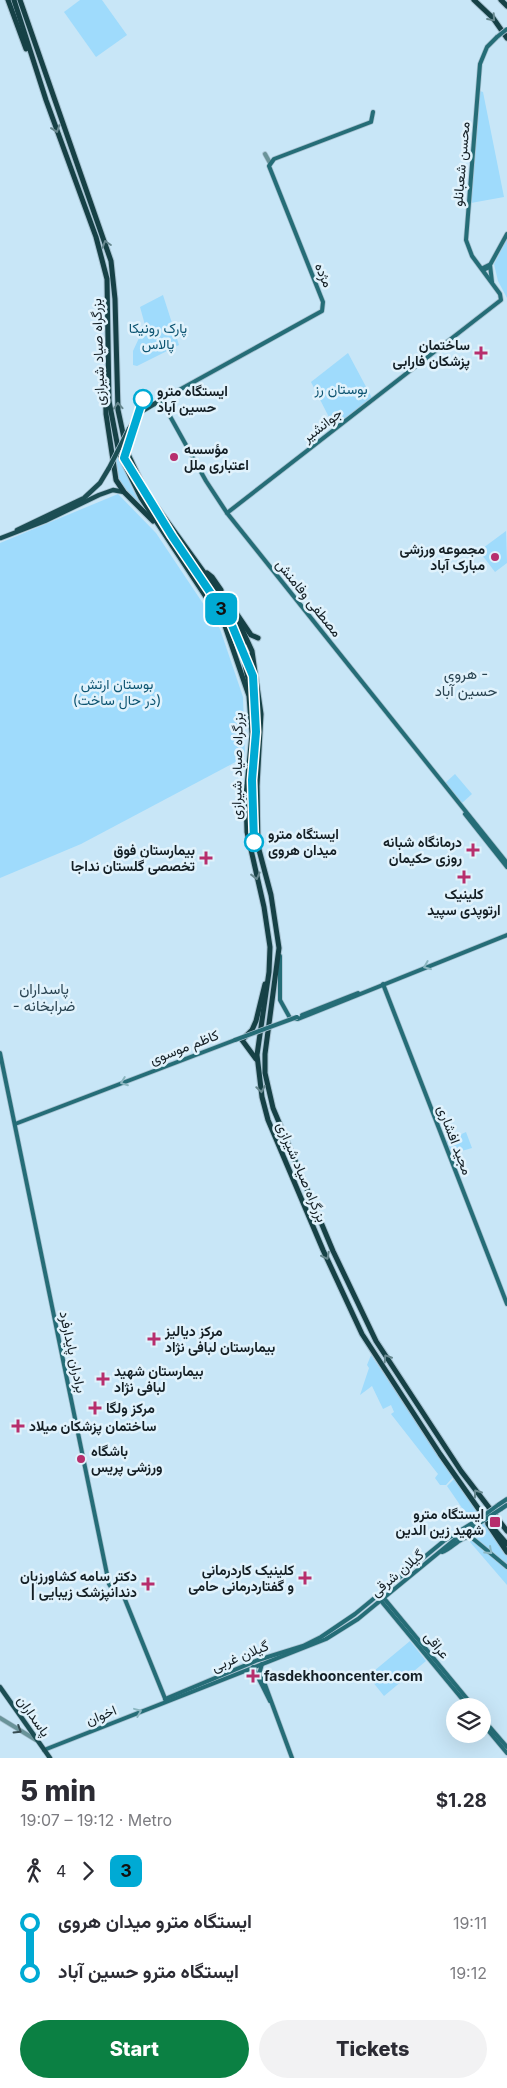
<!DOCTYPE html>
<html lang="en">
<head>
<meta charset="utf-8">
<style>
  :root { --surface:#fff; --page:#f2f2f3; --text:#2b2b33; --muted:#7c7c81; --accent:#0b8043 }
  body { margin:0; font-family:Inter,Vazirmatn,sans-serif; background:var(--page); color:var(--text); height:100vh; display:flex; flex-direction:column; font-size:19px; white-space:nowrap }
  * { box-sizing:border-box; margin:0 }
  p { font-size:16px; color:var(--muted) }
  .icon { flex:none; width:28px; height:28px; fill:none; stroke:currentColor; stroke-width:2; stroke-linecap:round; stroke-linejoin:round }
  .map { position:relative; height:1758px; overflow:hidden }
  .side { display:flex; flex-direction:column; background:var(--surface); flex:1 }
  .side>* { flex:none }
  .badge { padding:0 10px; border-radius:8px; font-size:18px; line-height:32px }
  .tools { position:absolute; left:446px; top:1698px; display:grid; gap:10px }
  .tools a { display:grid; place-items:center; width:45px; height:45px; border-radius:50%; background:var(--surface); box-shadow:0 5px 20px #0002; font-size:25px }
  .map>.badge { position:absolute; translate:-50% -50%; box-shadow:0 0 0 2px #fff }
  .legs { display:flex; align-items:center; gap:8px; height:55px; padding:0 20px; font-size:16px }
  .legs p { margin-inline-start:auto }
  .overview { display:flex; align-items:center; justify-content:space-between; height:85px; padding:0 20px }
  h1 { font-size:28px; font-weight:800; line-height:38px }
  .primary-button { display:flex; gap:10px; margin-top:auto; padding:10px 20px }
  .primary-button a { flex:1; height:58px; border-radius:30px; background:var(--accent); color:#fff; font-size:20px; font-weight:800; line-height:58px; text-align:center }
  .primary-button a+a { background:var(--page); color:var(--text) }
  ul { padding:0 20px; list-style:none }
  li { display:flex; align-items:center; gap:18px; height:50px; font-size:19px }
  li i { display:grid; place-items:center; width:8px; height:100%; margin:0 6px; background:currentColor }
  li i::after { content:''; width:12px; height:12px; margin:-6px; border:4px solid; border-radius:50%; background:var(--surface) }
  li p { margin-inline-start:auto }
  li:first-child i { background:linear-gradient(#0000 50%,currentColor 0) }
  li:last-child i { background:linear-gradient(currentColor 50%,#0000 0) }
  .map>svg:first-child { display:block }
  .green { fill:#9fdbfc }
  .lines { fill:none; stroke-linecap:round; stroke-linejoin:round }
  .tertiary-casing { stroke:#a8c2d1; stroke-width:5.5 }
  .secondary-casing { stroke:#a8c2d1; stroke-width:5.5 }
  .primary-casing { stroke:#a8c2d1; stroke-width:6 }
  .trunk-casing { stroke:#a8c2d1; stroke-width:7 }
  .tertiary { stroke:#699399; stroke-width:4 }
  .secondary { stroke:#256d77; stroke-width:4 }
  .primary { stroke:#1c4e54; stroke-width:4.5 }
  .trunk { stroke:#164146; stroke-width:5 }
  .secondary-bridge-casing { stroke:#a8c2d1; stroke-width:5.5; stroke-linecap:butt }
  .primary-bridge-casing { stroke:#a8c2d1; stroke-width:6; stroke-linecap:butt }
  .secondary-bridge { stroke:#256d77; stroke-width:4 }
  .primary-bridge { stroke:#1c4e54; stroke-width:4.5 }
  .oneway { stroke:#67888f }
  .oneway2 { stroke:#8cb6c0 }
  .oneway3 { stroke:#364d53 }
  .line-1-casing { stroke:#fff; stroke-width:11 }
  .line-1 { stroke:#00aad4; stroke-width:8 }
  .poi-dot { fill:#b72e6d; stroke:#e0f2fc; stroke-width:2 }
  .stop-1-dot { fill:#fff; stroke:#00aad4; stroke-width:2.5 }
  .labels { text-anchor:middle; stroke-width:5; stroke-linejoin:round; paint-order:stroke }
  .street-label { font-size:14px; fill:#141f25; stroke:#e0f2fc }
  .park-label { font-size:14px; fill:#0c5471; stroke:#e0f2fc }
  .poi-label { font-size:14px; font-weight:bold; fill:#141f25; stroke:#e0f2fc; text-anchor:end }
  .stop-label { font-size:14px; font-weight:bold; fill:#141f25; stroke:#e0f2fc; text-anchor:start }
  .neighbourhood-label { font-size:15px; fill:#2a4452; stroke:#e0f2fc }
</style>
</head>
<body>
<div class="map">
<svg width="507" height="1758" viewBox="0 0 507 1758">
  <rect width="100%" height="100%" fill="#c8e6f7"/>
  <g class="green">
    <polygon points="80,0 102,0 127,35 96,57 64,12"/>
    <polygon points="480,91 483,92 504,197 471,203"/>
    <polygon points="507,239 507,298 498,281 494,264"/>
    <polygon points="163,295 179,345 137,366 133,365 133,351 145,325 140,307"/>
    <polygon points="348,353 372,398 334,427 311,382"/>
    <polygon points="117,455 134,492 149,515 119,482 118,471 114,462"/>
    <polygon points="118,494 156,533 220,629 243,697 245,757 81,844 0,878 0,543"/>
    <polygon points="506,531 507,563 495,572 479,551"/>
    <polygon points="455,774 472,794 462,803 445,783"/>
    <polygon points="466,1132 472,1148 451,1154 446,1141"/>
    <polygon points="371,1355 453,1477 446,1485 440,1485 435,1478 438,1474 391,1414 394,1412 391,1405 383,1409 372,1386 360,1395 369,1368 367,1365"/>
    <polygon points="454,1479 480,1515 471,1521 447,1486"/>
    <polygon points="483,1522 507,1554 507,1565 472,1536 467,1535 450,1545"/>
    <polygon points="472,1538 507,1570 507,1585 470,1542"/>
    <polygon points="410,1641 426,1661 384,1696 368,1676"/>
  </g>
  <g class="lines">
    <g class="tertiary-casing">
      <g id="tertiary">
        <polyline points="265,154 270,163"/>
        <polyline points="0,1718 36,1740"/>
      </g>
    </g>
    <g class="secondary-casing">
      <g id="secondary">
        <polyline points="373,112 371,122 274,159 269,166 323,302 322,311 161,400 206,481 227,513 507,863"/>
        <polygon points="489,265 490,267 483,270 483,268"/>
        <polyline points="492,282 490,265 507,234"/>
        <polyline points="227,513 501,300 500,294 472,256 466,240 480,64 487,47 497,37"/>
        <polyline points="465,814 507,867"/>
        <polyline points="280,956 280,1000 290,1018 298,1019 507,935"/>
        <polyline points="383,984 507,1304"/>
        <polyline points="302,1015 358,993"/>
        <polyline points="0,1053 109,1584 114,1592 118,1592 124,1597 166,1701"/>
        <polyline points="15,1124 235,1040"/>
        <polyline points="498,1505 507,1499"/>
        <polyline points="501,1509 507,1505"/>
        <path d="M442,1552c10,-3 18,-16 29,-15l36,30"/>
        <polyline points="377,1596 468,1706"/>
        <polyline points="383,1597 473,1706"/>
        <polyline points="262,1664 260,1671 292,1758"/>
        <polyline points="253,1667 270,1701"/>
        <polyline points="165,1699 258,1660 303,1646 321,1637 355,1614 445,1540 479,1519"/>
        <polyline points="482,1718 507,1747"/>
        <polyline points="482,1723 507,1753"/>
        <polyline points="44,1750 326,1639 358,1619 459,1536 481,1522"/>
      </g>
    </g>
    <g class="primary-casing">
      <g id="primary">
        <polyline points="129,429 139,413 161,400"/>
        <polyline points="17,530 84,498 100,483 109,468"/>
        <polyline points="1,538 45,521 99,495 113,490 124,492"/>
        <polyline points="0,1687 50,1758"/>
      </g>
    </g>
    <g class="trunk-casing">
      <g id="trunk">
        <polyline points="8,0 26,49"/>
        <polyline points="14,0 46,100 96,237 107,279 109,401 119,453 141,498 225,626 249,696 252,734 246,796 247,832 264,907 270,947 269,972 257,1055 262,1097 268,1120 323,1250 362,1334 440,1454 487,1521 507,1544"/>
        <polyline points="20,0 111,261 115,299 118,410 127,452 146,492 221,596 241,627 252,651 261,714 257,786 258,846 271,895 279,948 265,1054 265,1073 273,1108 333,1251 376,1341 461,1471 507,1531"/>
        <polyline points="474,0 493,18 507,38"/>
        <polyline points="501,0 507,6"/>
        <polyline points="105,375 106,414 116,480 124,492 153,521"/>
        <polyline points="207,573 212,577 221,590"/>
        <polyline points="228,601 251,635 258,638"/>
        <polyline points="227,628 233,634 239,647 243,648 244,643 235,621"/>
        <polyline points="249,690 249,683 243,656 245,654 248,655 251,663"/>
        <polyline points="256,1059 242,1040 252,1030 256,1021 265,984"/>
        <polyline points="488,1524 507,1552"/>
      </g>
    </g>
    <use href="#tertiary" class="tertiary"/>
    <use href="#secondary" class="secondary"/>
    <use href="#primary" class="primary"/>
    <use href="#trunk" class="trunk"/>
    <g class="secondary-bridge-casing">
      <g id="secondary-bridge">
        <polyline points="497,37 507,29"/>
        <polyline points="235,1040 297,1017"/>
        <polyline points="479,1519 498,1505"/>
        <polyline points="481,1522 501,1509"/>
      </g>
    </g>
    <g class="primary-bridge-casing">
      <polyline id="primary-bridge" points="109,468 129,429"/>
    </g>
    <use href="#secondary-bridge" class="secondary-bridge"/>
    <use href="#primary-bridge" class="primary-bridge"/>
  </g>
  <defs><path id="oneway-chevron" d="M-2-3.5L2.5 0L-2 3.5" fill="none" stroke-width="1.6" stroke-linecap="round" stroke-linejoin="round" transform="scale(1.25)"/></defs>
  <g class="oneway">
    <use href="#oneway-chevron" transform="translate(492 18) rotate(49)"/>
    <use href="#oneway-chevron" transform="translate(56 129) rotate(71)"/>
    <use href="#oneway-chevron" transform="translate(106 244) rotate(-108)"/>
    <use href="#oneway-chevron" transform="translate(118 406) rotate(-94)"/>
    <use href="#oneway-chevron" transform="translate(256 876) rotate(76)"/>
    <use href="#oneway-chevron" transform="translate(261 1089) rotate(81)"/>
    <use href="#oneway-chevron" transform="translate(326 1256) rotate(63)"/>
    <use href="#oneway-chevron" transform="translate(387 1358) rotate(-123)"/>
    <use href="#oneway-chevron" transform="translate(477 1493) rotate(-126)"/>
  </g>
  <g class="oneway2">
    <use href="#oneway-chevron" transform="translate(427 966) rotate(158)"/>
    <use href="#oneway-chevron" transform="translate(124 1082) rotate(159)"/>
    <use href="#oneway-chevron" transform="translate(489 1551) rotate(42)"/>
    <use href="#oneway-chevron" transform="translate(138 1712) rotate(-22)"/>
  </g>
  <use class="oneway3" href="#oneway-chevron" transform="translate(18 1730) rotate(32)"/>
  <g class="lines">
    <g class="line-1-casing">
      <polyline id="line-1" points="143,399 124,458 172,536 231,623 253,676 256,732 252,780 254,842"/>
    </g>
    <use href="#line-1" class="line-1"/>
  </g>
  <g class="poi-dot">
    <path d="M478.5 345.5h5v5h5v5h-5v5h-5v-5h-5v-5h5z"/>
    <circle cx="174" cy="457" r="5"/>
    <circle cx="495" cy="557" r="5"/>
    <path d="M470.5 842.5h5v5h5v5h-5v5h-5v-5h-5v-5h5z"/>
    <path d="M203.5 850.5h5v5h5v5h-5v5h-5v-5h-5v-5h5z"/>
    <path d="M461.5 869.5h5v5h5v5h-5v5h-5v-5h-5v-5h5z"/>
    <path d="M151.5 1331.5h5v5h5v5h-5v5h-5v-5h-5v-5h5z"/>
    <path d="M100.5 1371.5h5v5h5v5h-5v5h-5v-5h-5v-5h5z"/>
    <path d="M92.5 1400.5h5v5h5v5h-5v5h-5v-5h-5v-5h5z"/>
    <path d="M15.5 1418.5h5v5h5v5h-5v5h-5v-5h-5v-5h5z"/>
    <circle cx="81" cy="1459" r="5"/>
    <rect x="489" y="1516" width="12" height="12" rx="2.5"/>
    <path d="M302.5 1570.5h5v5h5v5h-5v5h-5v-5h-5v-5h5z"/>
    <path d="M145.5 1576.5h5v5h5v5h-5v5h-5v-5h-5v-5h5z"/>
    <path d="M250.5 1668.5h5v5h5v5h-5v5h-5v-5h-5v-5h5z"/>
  </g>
  <g class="stop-1-dot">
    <circle cx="143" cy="399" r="9"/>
    <circle cx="254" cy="842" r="9"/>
  </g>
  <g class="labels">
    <g class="street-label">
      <text transform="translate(461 164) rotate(-85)" y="5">محسن شعبانلو</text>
      <text transform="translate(324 275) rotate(67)" y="5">مژده</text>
      <text transform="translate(98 352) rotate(-92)" y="5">بزرگراه صیاد شیرازی</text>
      <text transform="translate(322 425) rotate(-38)" y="5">جوانشیر</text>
      <text transform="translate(309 598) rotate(51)" y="5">مصطفی وفامنش</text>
      <text transform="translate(237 766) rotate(-89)" y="5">بزرگراه صیاد شیرازی</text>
      <text transform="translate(184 1047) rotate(-21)" y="5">کاظم موسوی</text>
      <text transform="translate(455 1140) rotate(69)" y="5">مجید افشاری</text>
      <text transform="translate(302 1172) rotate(67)" y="5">بزرگراه صیاد شیرازی</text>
      <text transform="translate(73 1352) rotate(78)" y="5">برادران پایدارفرد</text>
      <text transform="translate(397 1573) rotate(-40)" y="5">گیلان شرقی</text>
      <text transform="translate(437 1645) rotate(50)" y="5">عراقی</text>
      <text transform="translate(240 1656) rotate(-22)" y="5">گیلان غربی</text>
      <text transform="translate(101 1715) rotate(-22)" y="5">اخوان</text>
      <text transform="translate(34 1716) rotate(55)" y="5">پاسداران</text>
    </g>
    <g class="park-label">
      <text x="158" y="333">پارک رونیکا<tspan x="158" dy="16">پالاس</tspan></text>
      <text x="341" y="394">بوستان رز</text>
      <text x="117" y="689">بوستان ارتش<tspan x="117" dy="16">(در حال ساخت)</tspan></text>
    </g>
    <g class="poi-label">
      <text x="470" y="350">ساختمان<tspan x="470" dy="16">پزشکان فارابی</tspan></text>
      <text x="184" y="454" text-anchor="start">مؤسسه<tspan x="184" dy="16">اعتباری ملل</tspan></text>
      <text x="485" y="554">مجموعه ورزشی<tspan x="485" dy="16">مبارک آباد</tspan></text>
      <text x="462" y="847">درمانگاه شبانه<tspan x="462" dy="16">روزی حکیمان</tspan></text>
      <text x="195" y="855">بیمارستان فوق<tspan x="195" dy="16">تخصصی گلستان نداجا</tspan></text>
      <text x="464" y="899" text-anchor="middle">کلینیک<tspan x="464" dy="16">ارتوپدی سپید</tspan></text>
      <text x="165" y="1336" text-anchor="start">مرکز دیالیز<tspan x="165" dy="16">بیمارستان لبافی نژاد</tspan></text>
      <text x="114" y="1376" text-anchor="start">بیمارستان شهید<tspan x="114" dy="16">لبافی نژاد</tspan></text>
      <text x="106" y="1413" text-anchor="start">مرکز ولگا</text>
      <text x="29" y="1431" text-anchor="start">ساختمان پزشکان میلاد</text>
      <text x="91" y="1456" text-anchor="start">باشگاه<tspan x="91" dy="16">ورزشی پریس</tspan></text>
      <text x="484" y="1519">ایستگاه مترو<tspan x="484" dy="16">شهید زین الدین</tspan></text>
      <text x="294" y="1575">کلینیک کاردرمانی<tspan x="294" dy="16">و گفتاردرمانی حامی</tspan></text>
      <text x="137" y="1581">دکتر سامه کشاورزیان<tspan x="137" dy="16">| دندانپزشک زیبایی</tspan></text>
      <text x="264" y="1681" text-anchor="start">fasdekhooncenter.com</text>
    </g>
    <g class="stop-label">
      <text x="157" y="396">ایستگاه مترو<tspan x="157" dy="16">حسین آباد</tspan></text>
      <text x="268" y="839">ایستگاه مترو<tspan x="268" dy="16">میدان هروی</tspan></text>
    </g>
    <g class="neighbourhood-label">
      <text x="466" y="679">هروی -<tspan x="466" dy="17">حسین آباد</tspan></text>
      <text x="44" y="994">پاسداران<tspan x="44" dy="17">- ضرابخانه</tspan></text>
    </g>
  </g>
</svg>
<div class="tools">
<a><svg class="icon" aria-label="layers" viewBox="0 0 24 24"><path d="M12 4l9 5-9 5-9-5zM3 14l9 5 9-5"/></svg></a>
</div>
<b class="badge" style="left:221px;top:609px;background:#00aad4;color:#111">3</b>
</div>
<section class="side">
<div class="overview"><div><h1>5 min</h1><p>19:07 – 19:12 · Metro</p></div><b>$1.28</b></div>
<div class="legs"><svg class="icon" aria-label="walk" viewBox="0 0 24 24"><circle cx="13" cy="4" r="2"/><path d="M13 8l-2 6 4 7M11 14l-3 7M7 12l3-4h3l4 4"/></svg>4<svg class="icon" aria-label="forward" viewBox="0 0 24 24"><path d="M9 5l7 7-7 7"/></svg><b class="badge" style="background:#00aad4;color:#111">3</b></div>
<ul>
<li><i style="color:#00aad4"></i><b>ایستگاه مترو میدان هروی</b><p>19:11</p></li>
<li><i style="color:#00aad4"></i><b>ایستگاه مترو حسین آباد</b><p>19:12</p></li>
</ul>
<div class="primary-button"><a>Start</a><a>Tickets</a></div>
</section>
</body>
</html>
